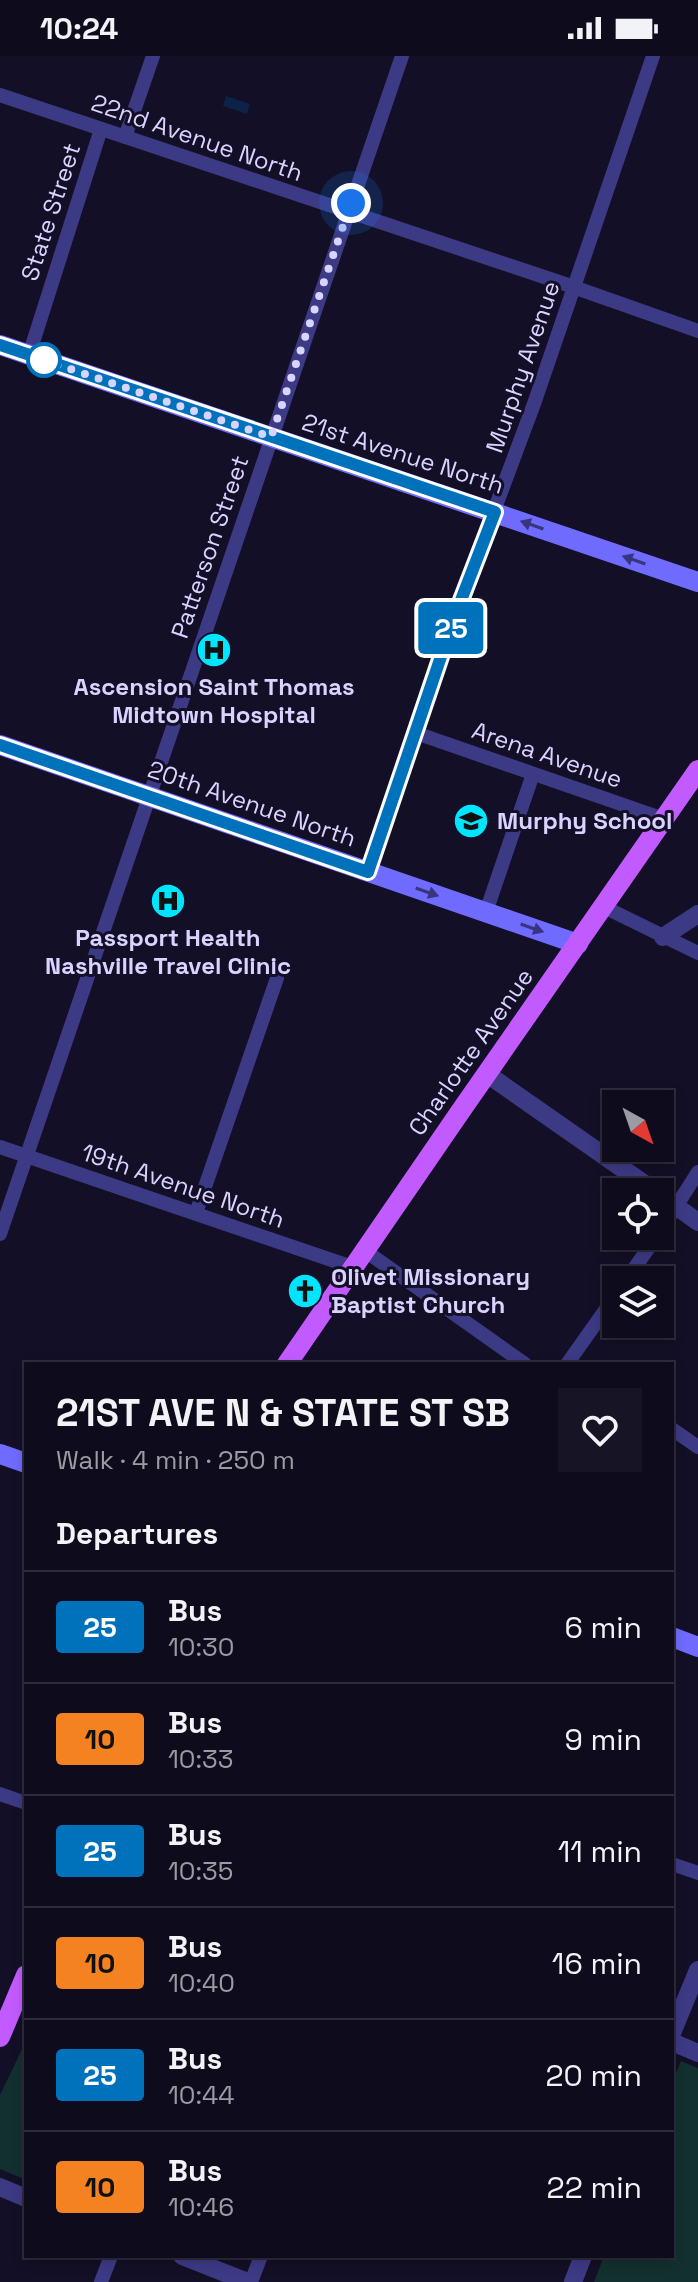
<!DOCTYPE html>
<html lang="en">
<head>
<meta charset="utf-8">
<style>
  :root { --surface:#0e0b1c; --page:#171425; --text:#f1f3f6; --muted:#9b9ba3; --line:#2e2b3b }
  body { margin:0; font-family:"Space Grotesk",sans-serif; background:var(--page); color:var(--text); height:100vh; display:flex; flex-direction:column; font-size:30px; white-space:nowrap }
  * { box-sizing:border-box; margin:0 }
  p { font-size:26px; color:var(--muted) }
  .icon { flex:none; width:44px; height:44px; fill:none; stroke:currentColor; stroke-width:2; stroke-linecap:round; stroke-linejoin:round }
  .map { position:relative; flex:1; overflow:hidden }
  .drawer { position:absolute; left:24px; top:1306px; width:650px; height:896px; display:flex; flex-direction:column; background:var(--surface); border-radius:0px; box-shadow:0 4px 12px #0003,0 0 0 2px var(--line) }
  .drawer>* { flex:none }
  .badge { padding:0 16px; border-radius:6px; font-size:28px; line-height:52px }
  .needle { width:52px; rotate:140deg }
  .fabs { position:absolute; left:602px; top:1034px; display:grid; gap:16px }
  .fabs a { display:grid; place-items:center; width:72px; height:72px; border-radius:0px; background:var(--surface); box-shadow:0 4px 12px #0003,0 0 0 2px var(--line); font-size:40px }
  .you { position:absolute; width:40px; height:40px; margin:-20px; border:6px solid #fff; border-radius:50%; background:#1a73e8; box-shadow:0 0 0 12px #1a73e833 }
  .map>.badge { position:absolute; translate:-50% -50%; box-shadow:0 0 0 4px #fff }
  h2 { padding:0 32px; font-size:30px; line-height:72px }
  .round { display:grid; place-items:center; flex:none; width:84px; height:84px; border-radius:0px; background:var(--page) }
  .head { display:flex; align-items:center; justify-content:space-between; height:136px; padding:0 32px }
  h1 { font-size:38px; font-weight:800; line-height:60px }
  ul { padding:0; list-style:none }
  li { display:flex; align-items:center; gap:24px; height:112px; padding:0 32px; border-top:2px solid var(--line) }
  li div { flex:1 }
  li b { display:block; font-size:30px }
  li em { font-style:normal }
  li .badge { min-width:88px; font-weight:700; text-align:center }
  .status { display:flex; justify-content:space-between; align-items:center; height:56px; padding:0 40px; background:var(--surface); direction:ltr }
  .status svg { height:22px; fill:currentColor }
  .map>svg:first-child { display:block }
  .green { fill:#12302f }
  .water { fill:#0c2248 }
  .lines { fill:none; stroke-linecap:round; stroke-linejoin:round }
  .minor { stroke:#3d3a85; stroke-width:14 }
  .tertiary { stroke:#3d3a85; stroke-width:18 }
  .secondary { stroke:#6f6bff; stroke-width:20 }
  .primary { stroke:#c25bff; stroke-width:20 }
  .oneway { fill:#38347d }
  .line-casing { stroke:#fff; stroke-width:18 }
  .line { stroke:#0072bc; stroke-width:12 }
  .walk { stroke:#d9d4ff; stroke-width:8; stroke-dasharray:0 14.4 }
  .stop-dot { fill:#fff; stroke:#0072bc; stroke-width:4 }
  .labels { text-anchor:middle; stroke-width:6; stroke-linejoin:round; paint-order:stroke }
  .street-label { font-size:24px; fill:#d9d4ff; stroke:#130f26 }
  .poi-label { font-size:24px; font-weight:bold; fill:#d9d4ff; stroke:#130f26 }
</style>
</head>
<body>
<div class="status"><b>10:24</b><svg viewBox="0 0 49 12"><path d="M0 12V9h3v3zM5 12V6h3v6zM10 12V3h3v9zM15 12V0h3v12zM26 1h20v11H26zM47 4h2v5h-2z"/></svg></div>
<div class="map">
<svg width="698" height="2226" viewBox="0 0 698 2226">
  <rect width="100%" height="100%" fill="#130f26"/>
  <g class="green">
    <polygon points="26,1985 26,2124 0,2113 0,2039"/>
    <polygon points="681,2005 698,2012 698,2226 594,2226 604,2200 672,2200 672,2027"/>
  </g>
  <polygon class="water" points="226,40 250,48 247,58 223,50"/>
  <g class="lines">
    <g class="minor">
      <polyline points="0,39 562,227 698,275"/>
      <polyline points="125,81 153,0"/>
      <polyline points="29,299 101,73"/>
      <polyline points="416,677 664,763"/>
      <polyline points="368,816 453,565 535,345 653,0"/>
      <polyline points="604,851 698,897"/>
      <polyline points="486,856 533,718"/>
      <polyline points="0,1091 352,1211"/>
      <polyline points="196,1157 277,922"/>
      <polyline points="660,1176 698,1116"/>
      <polyline points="0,1178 402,0"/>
      <polyline points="364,1194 525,1308"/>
      <polyline points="626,1224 657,1180"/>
      <polyline points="567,1308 616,1239"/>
      <polyline points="672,1373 698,1391"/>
      <polyline points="0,1738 26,1747"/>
      <polyline points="672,1808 698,1817"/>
      <polyline points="101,2226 111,2200"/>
      <polyline points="251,2226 261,2200"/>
    </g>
    <g class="tertiary">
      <polyline points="663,881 698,858"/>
      <polyline points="487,1018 656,1136"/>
      <polyline points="660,1139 698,1166"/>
      <polyline points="672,1977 698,1914"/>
      <polyline points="672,1986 698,1997"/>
      <polyline points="0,2131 26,2142"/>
      <polyline points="182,2200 248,2226"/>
      <polyline points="573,2226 583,2200"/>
    </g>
    <g class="secondary">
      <polyline points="0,289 698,526"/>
      <polyline points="0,689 578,888"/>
      <polyline points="0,1398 26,1407"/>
      <polyline points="672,1581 698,1591"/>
    </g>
    <g class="primary">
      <polyline points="287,1308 460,1056 698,714"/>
      <polyline points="0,1981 26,1919"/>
    </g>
  </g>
  <defs><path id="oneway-solid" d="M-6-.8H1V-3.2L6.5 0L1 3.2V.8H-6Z" transform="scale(2)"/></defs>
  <g class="oneway">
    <use href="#oneway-solid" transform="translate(532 469) rotate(-161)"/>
    <use href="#oneway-solid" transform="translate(634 504) rotate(-161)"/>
    <use href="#oneway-solid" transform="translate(427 836) rotate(19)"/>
    <use href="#oneway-solid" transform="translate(532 872) rotate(19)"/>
  </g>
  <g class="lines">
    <g class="line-casing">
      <polyline id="line" points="0,289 495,456 453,565 368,816 0,689"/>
    </g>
    <use href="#line" class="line"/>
    <polyline class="walk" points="44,304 271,381 351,147"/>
  </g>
  <defs>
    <g id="hospital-disc" transform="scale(1.8)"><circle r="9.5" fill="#00e5ff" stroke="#130f26"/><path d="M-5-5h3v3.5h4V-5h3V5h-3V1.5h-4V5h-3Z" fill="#111"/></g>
    <g id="school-disc" transform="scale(1.8)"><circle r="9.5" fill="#00e5ff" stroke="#130f26"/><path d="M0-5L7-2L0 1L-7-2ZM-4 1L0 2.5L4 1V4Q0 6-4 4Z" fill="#111"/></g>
    <g id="church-disc" transform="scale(1.8)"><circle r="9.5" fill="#00e5ff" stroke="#130f26"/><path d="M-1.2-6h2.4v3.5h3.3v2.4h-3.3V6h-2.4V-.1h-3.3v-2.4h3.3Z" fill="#111"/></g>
  </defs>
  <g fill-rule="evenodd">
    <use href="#hospital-disc" x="214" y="594"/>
    <use href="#school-disc" x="471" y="765"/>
    <use href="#hospital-disc" x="168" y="845"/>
    <use href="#church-disc" x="305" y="1235"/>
  </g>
  <circle class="stop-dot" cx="44" cy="304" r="16"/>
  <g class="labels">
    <g class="street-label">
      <text transform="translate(197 82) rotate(19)" y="8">22nd Avenue North</text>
      <text transform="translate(51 156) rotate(-72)" y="8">State Street</text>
      <text transform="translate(523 311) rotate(-71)" y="8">Murphy Avenue</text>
      <text transform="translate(403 398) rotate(18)" y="8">21st Avenue North</text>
      <text transform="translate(210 491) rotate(-71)" y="8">Patterson Street</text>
      <text transform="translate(547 699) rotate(19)" y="8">Arena Avenue</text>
      <text transform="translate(252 748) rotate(19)" y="8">20th Avenue North</text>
      <text transform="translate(471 996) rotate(-55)" y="8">Charlotte Avenue</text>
      <text transform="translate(183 1130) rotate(19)" y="8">19th Avenue North</text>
    </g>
    <g class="poi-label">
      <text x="214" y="639">Ascension Saint Thomas<tspan x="214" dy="28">Midtown Hospital</tspan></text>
      <text x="497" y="773" text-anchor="start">Murphy School</text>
      <text x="168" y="890">Passport Health<tspan x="168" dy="28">Nashville Travel Clinic</tspan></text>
      <text x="331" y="1229" text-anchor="start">Olivet Missionary<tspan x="331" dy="28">Baptist Church</tspan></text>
    </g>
  </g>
</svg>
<div class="fabs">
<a><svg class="needle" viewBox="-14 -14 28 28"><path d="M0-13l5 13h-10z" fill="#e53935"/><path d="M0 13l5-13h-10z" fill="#9b9ba3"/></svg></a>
<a><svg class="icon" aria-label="locate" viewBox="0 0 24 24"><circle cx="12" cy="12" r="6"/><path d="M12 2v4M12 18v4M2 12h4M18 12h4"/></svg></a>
<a><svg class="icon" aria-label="layers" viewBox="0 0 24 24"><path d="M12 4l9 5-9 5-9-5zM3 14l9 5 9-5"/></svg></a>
</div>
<div class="you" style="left:351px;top:147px"></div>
<b class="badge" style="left:451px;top:572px;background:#0072bc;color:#fff">25</b>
<section class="drawer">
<div class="head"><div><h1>21ST AVE N &amp; STATE ST SB</h1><p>Walk · 4 min · 250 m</p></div><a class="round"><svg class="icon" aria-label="heart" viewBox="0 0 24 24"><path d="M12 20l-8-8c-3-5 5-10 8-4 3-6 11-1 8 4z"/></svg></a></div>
<h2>Departures</h2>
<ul>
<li><span class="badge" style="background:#0072bc;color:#fff">25</span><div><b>Bus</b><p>10:30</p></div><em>6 min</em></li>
<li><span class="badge" style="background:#f58220;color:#111">10</span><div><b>Bus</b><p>10:33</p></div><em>9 min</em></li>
<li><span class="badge" style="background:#0072bc;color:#fff">25</span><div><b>Bus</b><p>10:35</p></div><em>11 min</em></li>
<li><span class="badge" style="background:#f58220;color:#111">10</span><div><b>Bus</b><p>10:40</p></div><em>16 min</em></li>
<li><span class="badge" style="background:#0072bc;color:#fff">25</span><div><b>Bus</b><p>10:44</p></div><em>20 min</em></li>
<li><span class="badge" style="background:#f58220;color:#111">10</span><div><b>Bus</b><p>10:46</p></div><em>22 min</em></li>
</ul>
</section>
</div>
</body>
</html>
